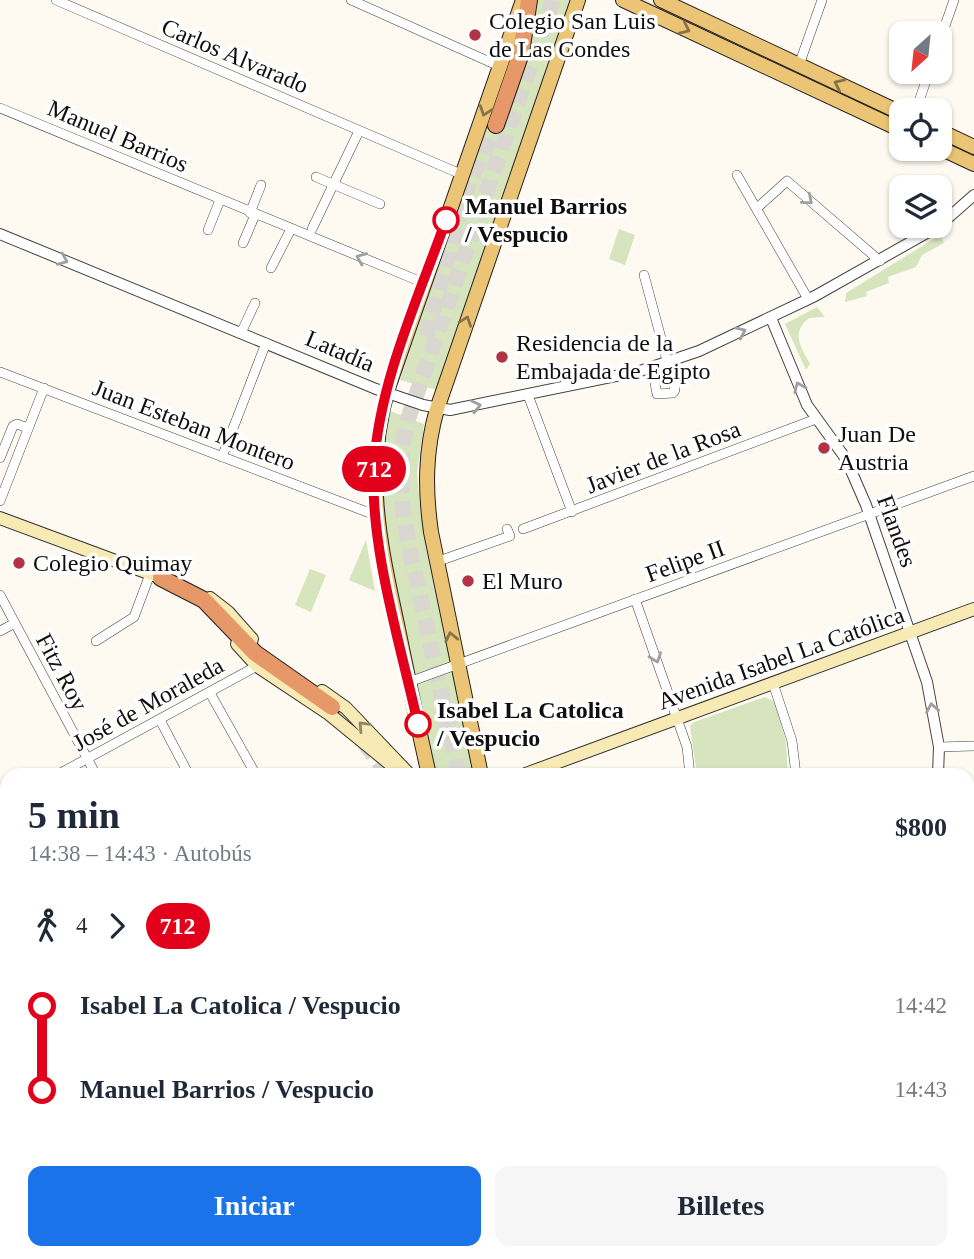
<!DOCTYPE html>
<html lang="es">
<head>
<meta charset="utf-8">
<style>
  :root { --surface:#fff; --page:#f6f6f7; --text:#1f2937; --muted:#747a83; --accent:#1a73e8 }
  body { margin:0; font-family:"Times New Roman",serif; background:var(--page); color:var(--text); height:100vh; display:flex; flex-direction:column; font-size:26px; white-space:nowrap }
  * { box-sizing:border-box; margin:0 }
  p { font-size:23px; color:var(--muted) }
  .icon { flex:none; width:38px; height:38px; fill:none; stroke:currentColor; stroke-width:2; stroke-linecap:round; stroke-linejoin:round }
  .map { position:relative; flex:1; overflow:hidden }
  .side { position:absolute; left:0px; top:768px; width:975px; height:492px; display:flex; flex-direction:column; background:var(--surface); border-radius:21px 21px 0 0; box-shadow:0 2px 5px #0004 }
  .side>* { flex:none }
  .badge { padding:0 14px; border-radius:23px; font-size:24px; line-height:46px }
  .needle { width:46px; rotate:207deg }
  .controls { position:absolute; left:889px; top:21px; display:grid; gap:14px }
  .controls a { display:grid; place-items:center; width:63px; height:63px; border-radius:14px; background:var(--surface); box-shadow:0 2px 5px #0004; font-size:35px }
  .map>.badge { position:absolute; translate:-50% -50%; box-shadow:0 0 0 4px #fff }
  .legs { display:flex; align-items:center; gap:10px; height:77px; padding:0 28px; font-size:23px }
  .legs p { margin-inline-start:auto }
  .headline { display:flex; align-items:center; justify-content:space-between; height:119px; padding:0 28px }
  h1 { font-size:38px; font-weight:600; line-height:52px }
  .primary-button { display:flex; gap:14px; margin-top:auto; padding:14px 28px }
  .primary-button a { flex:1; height:80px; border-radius:14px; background:var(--accent); color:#fff; font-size:28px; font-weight:600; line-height:80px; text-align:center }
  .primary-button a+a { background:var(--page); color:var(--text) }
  ul { padding:0 28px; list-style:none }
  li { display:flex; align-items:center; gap:24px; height:84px; font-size:26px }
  li i { display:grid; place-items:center; width:10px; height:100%; margin:0 9px; background:currentColor }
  li i::after { content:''; width:18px; height:18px; margin:-9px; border:5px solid; border-radius:50%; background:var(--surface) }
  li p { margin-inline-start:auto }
  li:first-child i { background:linear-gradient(#0000 50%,currentColor 0) }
  li:last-child i { background:linear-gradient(currentColor 50%,#0000 0) }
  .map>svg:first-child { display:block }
  .green { fill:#d6e5be }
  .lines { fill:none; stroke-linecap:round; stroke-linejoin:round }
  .motorway-tunnel { stroke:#dad7d0; stroke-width:16; stroke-dasharray:16 8; stroke-linecap:butt }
  .minor-casing { stroke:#424242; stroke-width:10 }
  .tertiary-casing { stroke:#424242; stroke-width:12 }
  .secondary-casing { stroke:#313131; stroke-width:14 }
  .primary-casing { stroke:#202020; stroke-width:16 }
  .motorway-casing { stroke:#202020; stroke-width:18 }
  .minor { stroke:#fff; stroke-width:9 }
  .tertiary { stroke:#fff; stroke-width:10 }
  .secondary { stroke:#f7eab4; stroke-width:12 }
  .primary { stroke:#ebc575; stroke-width:14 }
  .motorway { stroke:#e69868; stroke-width:16 }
  .oneway { stroke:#887347 }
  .oneway2 { stroke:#9f9f9f }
  .oneway3 { stroke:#8f876a }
  .line-1-casing { stroke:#fff; stroke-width:16 }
  .line-1 { stroke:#e2001a; stroke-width:10 }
  .poi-dot { fill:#b13444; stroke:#fff; stroke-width:2.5 }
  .stop-1-dot { fill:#fff; stroke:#e2001a; stroke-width:3.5 }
  .labels { text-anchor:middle; stroke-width:7; stroke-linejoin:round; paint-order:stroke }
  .poi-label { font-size:24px; fill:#0f0f0f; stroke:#fff; text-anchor:start }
  .street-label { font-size:24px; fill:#0f0f0f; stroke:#fff }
  .stop-label { font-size:24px; font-weight:bold; fill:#0f0f0f; stroke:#fff; text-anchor:start }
</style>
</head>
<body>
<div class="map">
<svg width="974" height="1259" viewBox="0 0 974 1259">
  <rect width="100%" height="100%" fill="#fefaf2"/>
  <g class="green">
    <polygon points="535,0 570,0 437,390 400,380 477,152 522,27"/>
    <polygon points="638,0 645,0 901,120 901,124"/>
    <polygon points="619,229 635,235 625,265 609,259"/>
    <polygon points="940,235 944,243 922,255 916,267 888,277 889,283 866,292 867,296 845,302 846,293"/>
    <path d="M817,307l8,10 -16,1c-19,15 -8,29 1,46l-4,6 -21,-46z"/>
    <path d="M390,411l34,13 -7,49 4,44 54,258h-39c-24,-117 -71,-244 -46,-364z"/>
    <polygon points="366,540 375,591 349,580"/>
    <polygon points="310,569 326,575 311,612 295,605"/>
    <polygon points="765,697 775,702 786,742 788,775 697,775 690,726 694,722"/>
  </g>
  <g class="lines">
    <g class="motorway-tunnel">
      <polyline points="426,336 466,191 496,125"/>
      <polyline points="332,707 343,715 389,775"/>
      <path d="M459,775c-12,-54 -24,-108 -35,-162 -14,-64 -34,-129 -16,-194l145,-419"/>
      <polyline points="551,1253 552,1259"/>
    </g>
    <g class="minor-casing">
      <g id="minor">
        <polyline points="56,0 463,175"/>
        <polyline points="351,0 501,67"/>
        <polyline points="940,40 954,0"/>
        <polyline points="799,65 822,0"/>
        <polyline points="0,108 424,283"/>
        <polyline points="916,110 929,72"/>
        <polyline points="737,175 808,299"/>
        <polyline points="316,177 380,204"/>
        <polyline points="757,208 787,181 880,261"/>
        <polyline points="250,213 261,185"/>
        <polyline points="312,229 359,131"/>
        <polyline points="208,230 220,200"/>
        <polyline points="243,243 255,215"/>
        <polyline points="271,268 291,229"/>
        <polyline points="644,275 675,390 673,393 657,394 652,367"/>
        <polyline points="241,333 255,303"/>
        <polyline points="0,372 375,515"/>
        <polyline points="528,395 572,512"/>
        <polyline points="222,457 266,343"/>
        <polyline points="0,458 13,426 17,424 28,428"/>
        <polyline points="0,501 44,388"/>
        <polyline points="523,529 816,419"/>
        <polyline points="436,562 510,536 507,529"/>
        <polyline points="0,595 96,775"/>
        <polyline points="635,599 687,747 690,775"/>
        <polyline points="0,631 15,623"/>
        <polyline points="96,641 134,617 150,574"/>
        <polyline points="409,682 974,476"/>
        <polyline points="773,683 792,741 796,775"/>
        <polyline points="210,693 256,775"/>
        <polyline points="160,720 189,775"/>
        <polyline points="939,747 974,746"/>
        <polyline points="57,775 257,666"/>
        <polyline points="0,806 7,802"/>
        <polyline points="0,866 7,880"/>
        <polyline points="968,875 974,876"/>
        <polyline points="968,1016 974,1017"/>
        <polyline points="0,1079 7,1075"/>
        <polyline points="968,1152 974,1122"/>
        <polyline points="0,1252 7,1247"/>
        <polyline points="944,1259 946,1253"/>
      </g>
    </g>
    <g class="tertiary-casing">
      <g id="tertiary">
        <polyline points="940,225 974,195"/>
        <polyline points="0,234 376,389 423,405 450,410 640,371 699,351 815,296 939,226"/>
        <polyline points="771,318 807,405 846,459 866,505 927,682 939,747 938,775"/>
        <polyline points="846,1259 848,1253"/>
      </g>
    </g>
    <g class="secondary-casing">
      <g id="secondary">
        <polyline points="0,518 167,580"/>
        <polyline points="210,598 228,612 252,639"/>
        <polyline points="237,644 257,666 329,714 401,773"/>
        <polyline points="322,691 346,708 410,775"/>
        <polyline points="523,775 974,609"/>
      </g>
    </g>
    <g class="primary-casing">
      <g id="primary">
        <polyline points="623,0 901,130"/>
        <polyline points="661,0 901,113"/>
        <polyline points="940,131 974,147"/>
        <polyline points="940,148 974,164"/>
        <path d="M429,775c-11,-48 -21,-97 -31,-146 -18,-84 -35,-155 -10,-241l135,-388"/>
        <path d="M481,775l-50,-243c-6,-42 -6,-81 6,-123l141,-409"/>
        <polyline points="527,1253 527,1259"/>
        <polyline points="578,1253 579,1259"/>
        <polyline points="687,1253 716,1259"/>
        <polyline points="265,1259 275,1253"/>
      </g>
    </g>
    <g class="motorway-casing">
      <g id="motorway">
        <polyline points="496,125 521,53 529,0"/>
        <polyline points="161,578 204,600 255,653 332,707"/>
      </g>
    </g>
    <use href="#minor" class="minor"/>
    <use href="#tertiary" class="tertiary"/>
    <use href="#secondary" class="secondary"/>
    <use href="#primary" class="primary"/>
    <use href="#motorway" class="motorway"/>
  </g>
  <defs><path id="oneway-chevron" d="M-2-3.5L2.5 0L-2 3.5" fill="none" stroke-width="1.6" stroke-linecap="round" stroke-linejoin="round" transform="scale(1.75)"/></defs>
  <g class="oneway">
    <use href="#oneway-chevron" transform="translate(685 29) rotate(25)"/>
    <use href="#oneway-chevron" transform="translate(839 84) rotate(-155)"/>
    <use href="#oneway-chevron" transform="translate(485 111) rotate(109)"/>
    <use href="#oneway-chevron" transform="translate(466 321) rotate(-71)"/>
    <use href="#oneway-chevron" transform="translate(451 637) rotate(-102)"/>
  </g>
  <g class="oneway2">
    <use href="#oneway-chevron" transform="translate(808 200) rotate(40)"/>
    <use href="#oneway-chevron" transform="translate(361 258) rotate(-158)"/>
    <use href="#oneway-chevron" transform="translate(63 260) rotate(22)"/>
    <use href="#oneway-chevron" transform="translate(741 332) rotate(-24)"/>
    <use href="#oneway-chevron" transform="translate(799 387) rotate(-114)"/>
    <use href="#oneway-chevron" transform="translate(476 406) rotate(-13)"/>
    <use href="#oneway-chevron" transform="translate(656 658) rotate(70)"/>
    <use href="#oneway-chevron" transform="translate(932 708) rotate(-100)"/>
  </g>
  <use class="oneway3" href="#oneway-chevron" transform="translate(363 726) rotate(-133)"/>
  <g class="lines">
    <g class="line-1-casing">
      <path id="line-1" d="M418,724c-17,-77 -49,-180 -44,-258 5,-84 44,-167 72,-246"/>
    </g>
    <use href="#line-1" class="line-1"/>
  </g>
  <g class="poi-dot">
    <circle cx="475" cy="35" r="7"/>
    <circle cx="502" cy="357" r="7"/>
    <circle cx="824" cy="448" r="7"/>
    <circle cx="19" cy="563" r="7"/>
    <circle cx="468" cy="581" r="7"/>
  </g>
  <g class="stop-1-dot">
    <circle cx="446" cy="220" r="12"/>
    <circle cx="418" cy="724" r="12"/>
  </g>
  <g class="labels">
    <g class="poi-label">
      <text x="489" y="29">Colegio San Luis<tspan x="489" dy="28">de Las Condes</tspan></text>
      <text x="516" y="351">Residencia de la<tspan x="516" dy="28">Embajada de Egipto</tspan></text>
      <text x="838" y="442">Juan De<tspan x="838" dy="28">Austria</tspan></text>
      <text x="33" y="571">Colegio Quimay</text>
      <text x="482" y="589">El Muro</text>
    </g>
    <g class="street-label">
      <text transform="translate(235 56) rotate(23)" y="8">Carlos Alvarado</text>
      <text transform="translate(118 136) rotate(23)" y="8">Manuel Barrios</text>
      <text transform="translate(340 351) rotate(23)" y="8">Latadía</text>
      <text transform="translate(194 425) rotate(21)" y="8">Juan Esteban Montero</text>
      <text transform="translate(663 457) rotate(-21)" y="8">Javier de la Rosa</text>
      <text transform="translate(897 531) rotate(70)" y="8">Flandes</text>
      <text transform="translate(685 561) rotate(-20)" y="8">Felipe II</text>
      <text transform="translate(781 658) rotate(-20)" y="8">Avenida Isabel La Católica</text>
      <text transform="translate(62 672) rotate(62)" y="8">Fitz Roy</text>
      <text transform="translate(148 704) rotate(-29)" y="8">José de Moraleda</text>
    </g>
    <g class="stop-label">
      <text x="465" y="214">Manuel Barrios<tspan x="465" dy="28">/ Vespucio</tspan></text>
      <text x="437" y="718">Isabel La Catolica<tspan x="437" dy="28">/ Vespucio</tspan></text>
    </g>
  </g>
</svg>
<div class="controls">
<a><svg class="needle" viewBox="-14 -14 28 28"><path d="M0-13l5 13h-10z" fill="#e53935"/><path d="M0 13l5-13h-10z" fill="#747a83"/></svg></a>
<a><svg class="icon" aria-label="locate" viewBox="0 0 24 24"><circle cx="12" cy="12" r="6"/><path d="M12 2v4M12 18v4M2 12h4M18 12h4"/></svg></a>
<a><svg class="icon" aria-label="layers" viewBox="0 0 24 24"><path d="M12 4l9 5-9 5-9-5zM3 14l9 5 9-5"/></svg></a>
</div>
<b class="badge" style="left:374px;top:469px;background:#e2001a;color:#fff">712</b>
<section class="side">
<div class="headline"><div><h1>5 min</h1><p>14:38 – 14:43 · Autobús</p></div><b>$800</b></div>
<div class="legs"><svg class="icon" aria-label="walk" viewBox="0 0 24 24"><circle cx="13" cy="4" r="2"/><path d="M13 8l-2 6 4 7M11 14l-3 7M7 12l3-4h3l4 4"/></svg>4<svg class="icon" aria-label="forward" viewBox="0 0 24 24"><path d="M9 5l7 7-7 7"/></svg><b class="badge" style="background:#e2001a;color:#fff">712</b></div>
<ul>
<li><i style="color:#e2001a"></i><b>Isabel La Catolica / Vespucio</b><p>14:42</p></li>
<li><i style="color:#e2001a"></i><b>Manuel Barrios / Vespucio</b><p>14:43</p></li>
</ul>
<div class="primary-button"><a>Iniciar</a><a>Billetes</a></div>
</section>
</div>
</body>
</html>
